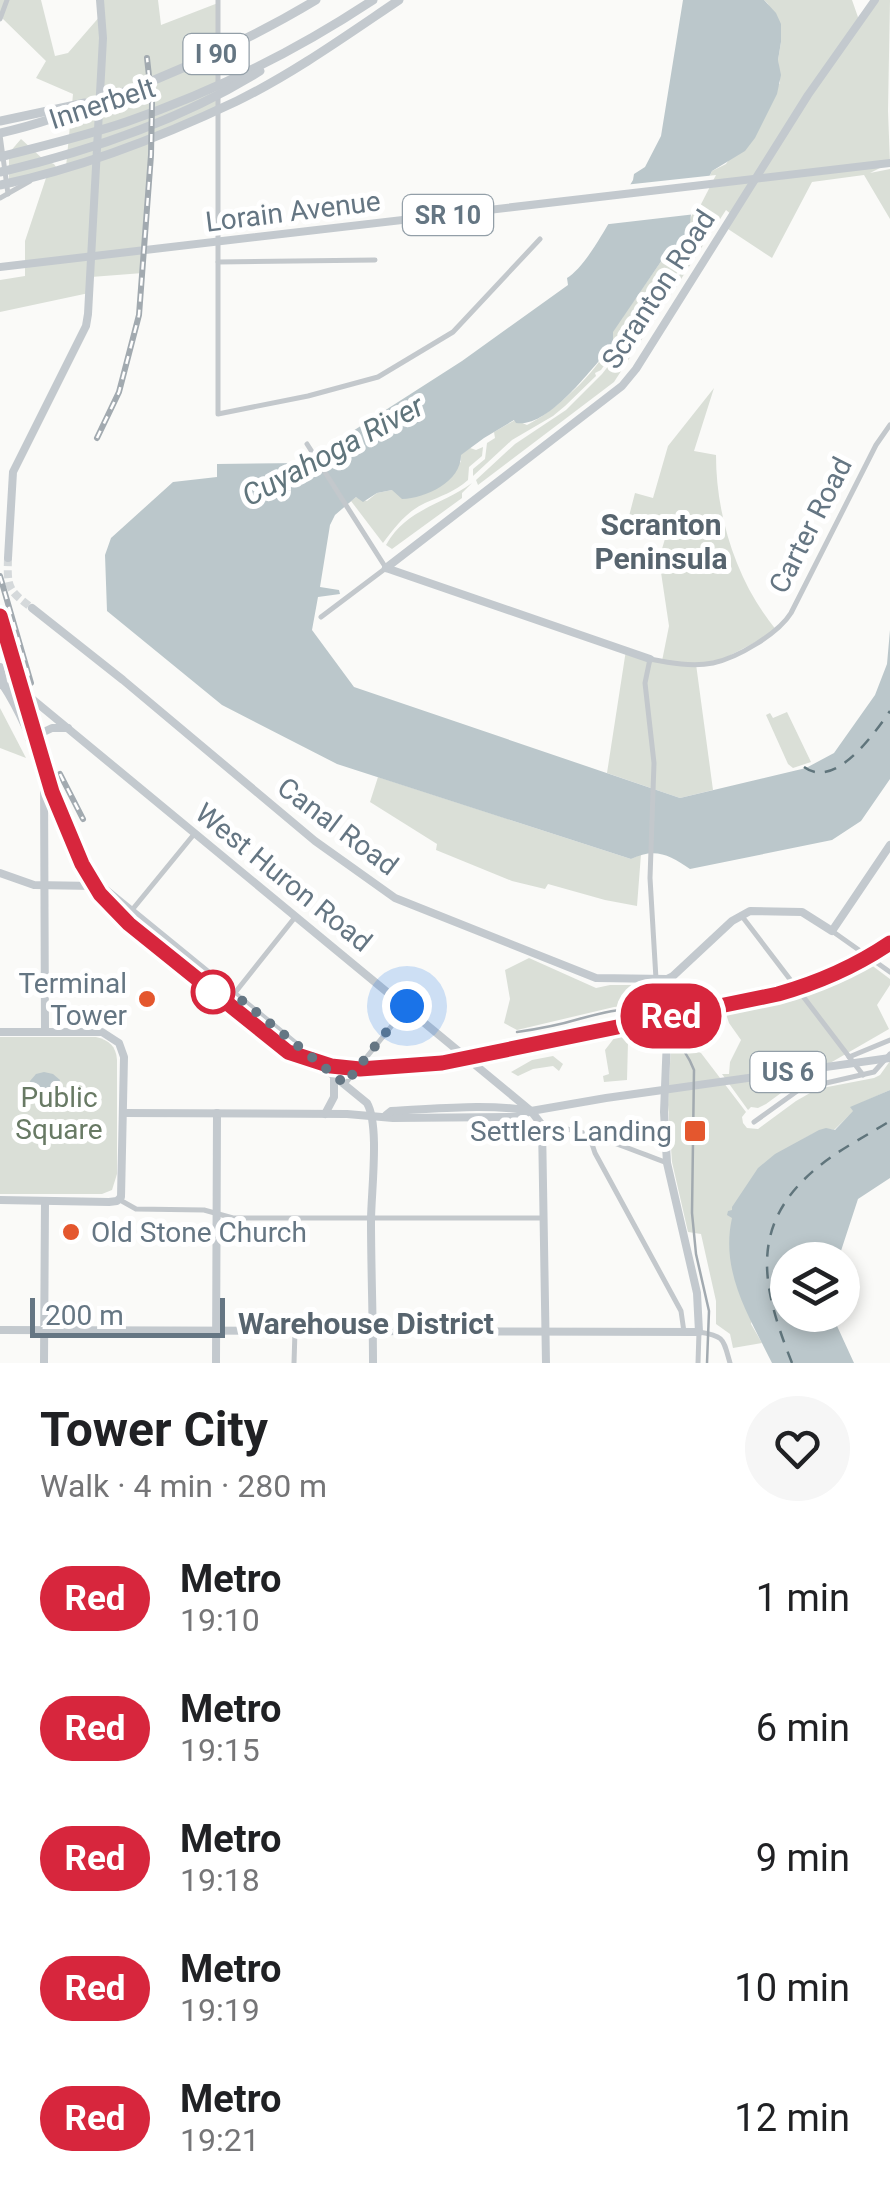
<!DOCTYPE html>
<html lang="en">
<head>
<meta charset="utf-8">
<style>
  :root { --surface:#fff; --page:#f6f6f6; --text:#202124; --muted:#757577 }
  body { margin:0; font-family:Roboto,sans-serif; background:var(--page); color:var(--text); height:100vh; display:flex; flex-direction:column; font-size:38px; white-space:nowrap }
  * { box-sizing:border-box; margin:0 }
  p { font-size:32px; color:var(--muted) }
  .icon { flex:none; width:55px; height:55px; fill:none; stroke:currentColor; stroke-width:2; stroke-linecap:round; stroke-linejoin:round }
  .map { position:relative; height:1363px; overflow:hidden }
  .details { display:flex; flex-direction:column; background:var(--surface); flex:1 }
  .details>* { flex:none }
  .badge { padding:0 20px; border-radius:32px; font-size:35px; line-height:65px }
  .buttons { position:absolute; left:770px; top:1242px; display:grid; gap:20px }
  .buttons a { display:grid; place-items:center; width:90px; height:90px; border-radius:50%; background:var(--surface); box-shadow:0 5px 15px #0003; font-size:50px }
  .scale { position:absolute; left:30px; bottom:25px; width:195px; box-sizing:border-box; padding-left:10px; border:5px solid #657683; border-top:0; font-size:28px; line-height:35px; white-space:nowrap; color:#657683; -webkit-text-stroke:8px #fff; paint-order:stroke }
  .you { position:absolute; width:50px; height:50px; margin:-25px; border:8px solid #fff; border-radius:50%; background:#1a73e8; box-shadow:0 0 0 15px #1a73e833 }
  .map>.badge { position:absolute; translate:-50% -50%; box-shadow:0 0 0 5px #fff }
  .round { display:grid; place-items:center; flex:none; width:105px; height:105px; border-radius:52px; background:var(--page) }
  .overview { display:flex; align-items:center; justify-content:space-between; height:170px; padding:0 40px }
  h1 { font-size:48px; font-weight:700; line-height:75px }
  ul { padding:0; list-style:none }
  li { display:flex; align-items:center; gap:30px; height:130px; padding:0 40px }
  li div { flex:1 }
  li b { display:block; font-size:38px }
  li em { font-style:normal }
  li .badge { min-width:110px; font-weight:700; text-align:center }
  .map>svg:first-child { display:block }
  .green { fill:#dadfd7 }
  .water { fill:#bbc7cb }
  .pier { fill:#fafaf8 }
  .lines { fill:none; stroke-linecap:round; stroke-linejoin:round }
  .ferry { stroke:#60757c; stroke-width:2.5; stroke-dasharray:12 10; stroke-linecap:butt }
  .secondary-tunnel { stroke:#d5d9db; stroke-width:8; stroke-dasharray:8 4; stroke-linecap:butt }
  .street { stroke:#c3c8cc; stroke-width:5 }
  .secondary { stroke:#c3c9ce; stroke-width:8 }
  .primary { stroke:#c3c9ce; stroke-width:8 }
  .highway { stroke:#c3c9ce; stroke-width:9 }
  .tram { stroke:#a2aab0; stroke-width:2.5 }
  .rail-casing { stroke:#a2aab0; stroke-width:6 }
  .rail { stroke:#fff; stroke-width:2.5; stroke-dasharray:8; stroke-linecap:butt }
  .line-casing { stroke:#fff; stroke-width:22 }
  .line { stroke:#d7263d; stroke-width:15 }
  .walk { stroke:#657683; stroke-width:10; stroke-dasharray:0 18 }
  .stop-dot { fill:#fff; stroke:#d7263d; stroke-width:5 }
  .poi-dot { fill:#e4572e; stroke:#fff; stroke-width:4 }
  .labels { text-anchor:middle; stroke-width:10; stroke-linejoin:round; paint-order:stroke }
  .shield { fill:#fff; stroke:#939fa8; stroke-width:2.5 }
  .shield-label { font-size:25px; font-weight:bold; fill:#657683 }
  .street-label { font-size:28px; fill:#657683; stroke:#fff }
  .poi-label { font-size:28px; fill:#657683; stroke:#fff; text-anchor:end }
  .park-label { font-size:28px; fill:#687a64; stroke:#fff }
  .water-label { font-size:30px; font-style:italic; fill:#60757c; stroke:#fff }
  .neighbourhood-label { font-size:30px; font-weight:bold; fill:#57646e; stroke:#fff }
</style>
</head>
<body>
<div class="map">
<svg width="890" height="1363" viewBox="0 0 890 1363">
  <rect width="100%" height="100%" fill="#fafaf8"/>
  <g class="green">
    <polygon points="0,0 41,0 55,56 68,53 101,15 100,0 158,0 161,25 218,3 218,109 151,140 143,273 91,277 89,293 0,312 0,280 25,276 25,241 49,169 12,187 9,184 9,153 21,139 44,160 54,164 58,170 66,167 73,94 36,78 46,61 2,18 0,19"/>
    <path d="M764,0h88l7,20 16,-20h15l-2,111 2,52 -20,10 20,-4v50l-26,-44 -52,7 -40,76 -47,-31 7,-12 -6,-5 -112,172 -136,103 -2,-5 39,-36 51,-34 36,-36 76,-96 15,-30 13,-35 -4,1 -20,51 -17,26 -42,47 -22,32 -6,3 1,3 -31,30 -12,10 -41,24 -39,36v-7l12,-10 2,-16 8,-5 -1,-6 21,-12 12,5c26,-12 85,-64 85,-93l50,-72 14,-10 36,-79 14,-7 54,-81 -2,-23 3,-18 -13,-38z"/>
    <path d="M714,388l-20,63 22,4c0,62 21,128 61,176l-54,28 -27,5 17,126 -33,8 -73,-25 19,-123 36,11 7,-35 -10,-67 8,-27 -39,-12 7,-27 18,5 15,-52z"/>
    <path d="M483,447l-1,9 -13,11 -1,13c-14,12 -27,16 -43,23 -19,9 -30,24 -42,40l-32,-42 5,-4 11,4 10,-8 15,-3 69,-28 -1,-7 10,-7 6,2z"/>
    <path d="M472,483l-10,10v5l-70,51 -6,-4c21,-37 55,-39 86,-62z"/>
    <polygon points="0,708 26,758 0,748"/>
    <polygon points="787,712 811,762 793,768 788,764 766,715 770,713 773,718"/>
    <polygon points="378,777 631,859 641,854 637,906 605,900 548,884 545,889 512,881 436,850 437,844 370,802"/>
    <polygon points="529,958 596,988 610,985 646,985 637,1005 614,1007 517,1030 504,1023 510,999 505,970"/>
    <polygon points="866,961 890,979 890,985 877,1005 889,1029 792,1085 766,1104 758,1108 751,1107 748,1110 722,1074 729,1074 730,1062 741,1040 729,1023 724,1008 806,988"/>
    <polygon points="636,1032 628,1042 627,1080 604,1082 603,1076 609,1074 605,1050 615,1037"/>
    <path d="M0,1037h96c13,3 20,9 21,23v114l-5,16 -10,4h-102z"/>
    <path d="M671,1043l30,10 45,59 -4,5 1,6 4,5 11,1 38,-28 21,-12 57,-11 6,-3 10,-14v29l-27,12 -29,28c-12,-3 -21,4 -32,10l-51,184 11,19 -29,5 -3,-14 -14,-10v-23l-15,-67 -13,-2 -16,-70 -4,-57z"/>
    <polygon points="553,1056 563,1064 559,1071 553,1066 533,1069 518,1076 511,1072 532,1060"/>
  </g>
  <g class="water">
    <path d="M683,0h81l12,13 5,11v18l-3,18 3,15 -4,19 -22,44 -10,13 -33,20 -21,43 -1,9 -9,22 -19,15 -49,72v11l-7,10c-20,22 -59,75 -90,70l-2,-3 -30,18 -23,17c0,27 -35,43 -59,44l-10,-9 -15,3 -14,9 -7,-5 -21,18 -5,10 -10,62 19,3 1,4 -22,3 -6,33 42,57 326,111 126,-30 28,-15 41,-58 12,-31 3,-34v149l-29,42 -29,19 -142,29c-20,-14 -35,-22 -59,-10l-294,-95 -115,-59 -115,-94 -2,-56 6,-17 62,-56 44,-5v-13l86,-1 159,-102 106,-76 -1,-7c23,-14 51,-73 66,-98l1,-6 11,-7 16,-31z"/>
    <path d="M44,1072l9,2 7,6 -1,6c-8,8 -21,8 -28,-1l-1,-4 6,-7z"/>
    <path d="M890,1090v88l-32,21 -20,61h-50v55h44l22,48h-82c-23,-47 -52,-91 -40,-145l-5,-3 1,-4 4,-1v-3l26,-39 17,-14 44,-24 7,-2 9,2 18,-19 -3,-4z"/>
  </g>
  <polygon class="pier" points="716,175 696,214 601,225 624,185"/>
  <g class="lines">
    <g class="ferry">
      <path d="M804,767c31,23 70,-33 86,-56"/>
      <path d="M792,1363c-30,-76 -45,-138 26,-196 22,-18 48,-31 72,-46"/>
    </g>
    <path class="secondary-tunnel" d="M8,558c-1,30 0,32 24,50"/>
    <g class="street">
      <polyline points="0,19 7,0"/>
      <polyline points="218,86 218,0"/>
      <polyline points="218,97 218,414 308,396 378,377 453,332 540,239"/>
      <polyline points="0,135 8,194"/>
      <polyline points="0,198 30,181"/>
      <polyline points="218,262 375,260"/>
      <polyline points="307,444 386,568 321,617"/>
      <polyline points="132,910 195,833"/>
      <polyline points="741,915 863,1075"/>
      <polyline points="832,931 890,972"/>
      <path d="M656,979l-6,-101 4,-115 -9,-80 5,-24c20,4 42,8 63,4 24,-5 65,-29 78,-50l85,-168 14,-20"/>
      <polyline points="234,994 296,916"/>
      <polyline points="849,1057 890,1040"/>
      <polyline points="345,1084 406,1008"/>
      <polyline points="754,1122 800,1089 874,1072 890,1054"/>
      <path d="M542,1125c43,4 85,23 125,38"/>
      <polyline points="589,1135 595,1153 681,1311 684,1332"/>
      <polyline points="120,1200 136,1209 204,1210 233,1218 543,1218"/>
      <polyline points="294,1363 295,1331"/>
      <path d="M698,1363l1,-31c26,4 24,7 31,31"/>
    </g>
    <g class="secondary">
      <polyline points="8,558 13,472 86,326 88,314 103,38 100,0"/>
      <polyline points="386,568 622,386 636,369 808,95 875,0"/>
      <polyline points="386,568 650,659"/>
      <polyline points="32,608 123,680 315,841 395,898 596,978 667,979"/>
      <polyline points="0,685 18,689 31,698 531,1111 542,1125 546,1363"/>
      <polyline points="29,739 52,728 68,728"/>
      <path d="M0,873l34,12 60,1 11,3 262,214c13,23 4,89 4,118 0,47 2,95 2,142"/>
      <polyline points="667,979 673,976 732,921 750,911 802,912 832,931 890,845"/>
      <polyline points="325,1114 334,1097 334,1075"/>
      <polyline points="0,1330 699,1332 697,1293 667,1163 664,1112 669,989 667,979"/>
      <polyline points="44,1363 45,1201"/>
      <polyline points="216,1363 217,1113"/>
    </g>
    <g class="primary">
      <polyline points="0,267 890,163"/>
      <polyline points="0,667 4,686"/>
      <path d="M0,681c16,22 38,70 44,96l1,255"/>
      <polyline points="0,1032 102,1032 119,1043 124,1057 121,1197 117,1201 109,1202 0,1200"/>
      <polyline points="123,1113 347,1114 393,1118 517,1117 531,1111 606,1098 890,1058"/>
      <path d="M386,1115l5,-4c46,-2 95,-8 140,0"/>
    </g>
    <g class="highway">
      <polyline points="0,121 85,103"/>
      <path d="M0,133c42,-9 79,-24 119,-39 68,-26 134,-56 197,-94"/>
      <path d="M0,157c42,-11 85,-21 126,-35 87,-30 170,-71 247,-122"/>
      <path d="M0,172c90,-21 181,-52 260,-101"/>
      <path d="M0,185c82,-17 161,-48 237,-84 57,-28 110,-66 162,-101"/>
    </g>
    <g class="tram">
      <path d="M517,1032c21,-3 42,-7 62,-13 44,-12 84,-22 113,24"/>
      <path d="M494,1058l144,-29c28,-1 46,15 56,41l-2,143 4,41 13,57 -2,52"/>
    </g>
    <g class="rail-casing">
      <g id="rail">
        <polyline points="97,438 119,392 139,315 151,155 152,103 147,58"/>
        <polyline points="0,576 31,683"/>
        <polyline points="60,774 83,819"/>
        <path d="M500,1050c48,-9 95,-20 143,-28 85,-16 174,-29 247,-79"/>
      </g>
    </g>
    <use href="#rail" class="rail"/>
  </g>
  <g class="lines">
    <g class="line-casing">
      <path id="line" d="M0,616l52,176 30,72 18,30 29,30 159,128 43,14 29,3 82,-6 336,-69c39,-11 78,-28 112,-51"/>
    </g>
    <use href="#line" class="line"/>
    <polyline class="walk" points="213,992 224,986 345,1084 407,1006"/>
  </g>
  <circle class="stop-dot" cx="213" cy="992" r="20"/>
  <g class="poi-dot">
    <circle cx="147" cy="999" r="10"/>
    <rect x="683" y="1119" width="24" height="24" rx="5"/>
    <circle cx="71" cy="1232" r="10"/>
  </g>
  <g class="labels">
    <g class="shield">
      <rect x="183.5" y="34" width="65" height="40" rx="8"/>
      <rect x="403" y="195" width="90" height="40" rx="8"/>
      <rect x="750.5" y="1052" width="75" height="40" rx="8"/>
    </g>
    <g class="shield-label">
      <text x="216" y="63">I 90</text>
      <text x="448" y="224">SR 10</text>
      <text x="788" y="1081">US 6</text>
    </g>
    <g class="street-label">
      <text transform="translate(102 103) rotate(-18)" y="10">Innerbelt</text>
      <text transform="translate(293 211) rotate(-7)" y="10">Lorain Avenue</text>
      <text transform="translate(658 289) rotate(-57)" y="10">Scranton Road</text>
      <text transform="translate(810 525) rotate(-63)" y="10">Carter Road</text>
      <text transform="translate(338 826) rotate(37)" y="10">Canal Road</text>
      <text transform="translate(284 877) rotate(39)" y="10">West Huron Road</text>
    </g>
    <g class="poi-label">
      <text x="127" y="993">Terminal<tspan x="127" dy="32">Tower</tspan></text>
      <text x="672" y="1141">Settlers Landing</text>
      <text x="91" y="1242" text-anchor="start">Old Stone Church</text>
    </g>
    <g class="park-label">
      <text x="59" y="1107">Public<tspan x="59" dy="32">Square</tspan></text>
    </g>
    <g class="water-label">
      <text transform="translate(333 451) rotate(-28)" y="10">Cuyahoga River</text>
    </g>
    <g class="neighbourhood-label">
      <text x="661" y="535">Scranton<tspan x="661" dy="34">Peninsula</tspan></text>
      <text x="366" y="1334">Warehouse District</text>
    </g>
  </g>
</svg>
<div class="buttons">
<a><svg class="icon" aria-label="layers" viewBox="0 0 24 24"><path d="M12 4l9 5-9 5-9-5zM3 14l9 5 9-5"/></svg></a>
</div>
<div class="scale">200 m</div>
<div class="you" style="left:407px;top:1006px"></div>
<b class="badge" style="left:671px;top:1016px;background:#d7263d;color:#fff">Red</b>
</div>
<section class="details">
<div class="overview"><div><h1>Tower City</h1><p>Walk · 4 min · 280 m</p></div><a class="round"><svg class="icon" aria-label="heart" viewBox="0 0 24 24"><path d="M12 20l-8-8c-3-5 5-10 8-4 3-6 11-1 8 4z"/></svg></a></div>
<ul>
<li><span class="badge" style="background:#d7263d;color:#fff">Red</span><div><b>Metro</b><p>19:10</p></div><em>1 min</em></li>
<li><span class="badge" style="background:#d7263d;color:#fff">Red</span><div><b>Metro</b><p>19:15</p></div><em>6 min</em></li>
<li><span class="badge" style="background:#d7263d;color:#fff">Red</span><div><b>Metro</b><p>19:18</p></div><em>9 min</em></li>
<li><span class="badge" style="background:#d7263d;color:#fff">Red</span><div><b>Metro</b><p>19:19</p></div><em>10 min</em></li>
<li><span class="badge" style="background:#d7263d;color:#fff">Red</span><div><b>Metro</b><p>19:21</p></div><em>12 min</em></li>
</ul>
</section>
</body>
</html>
